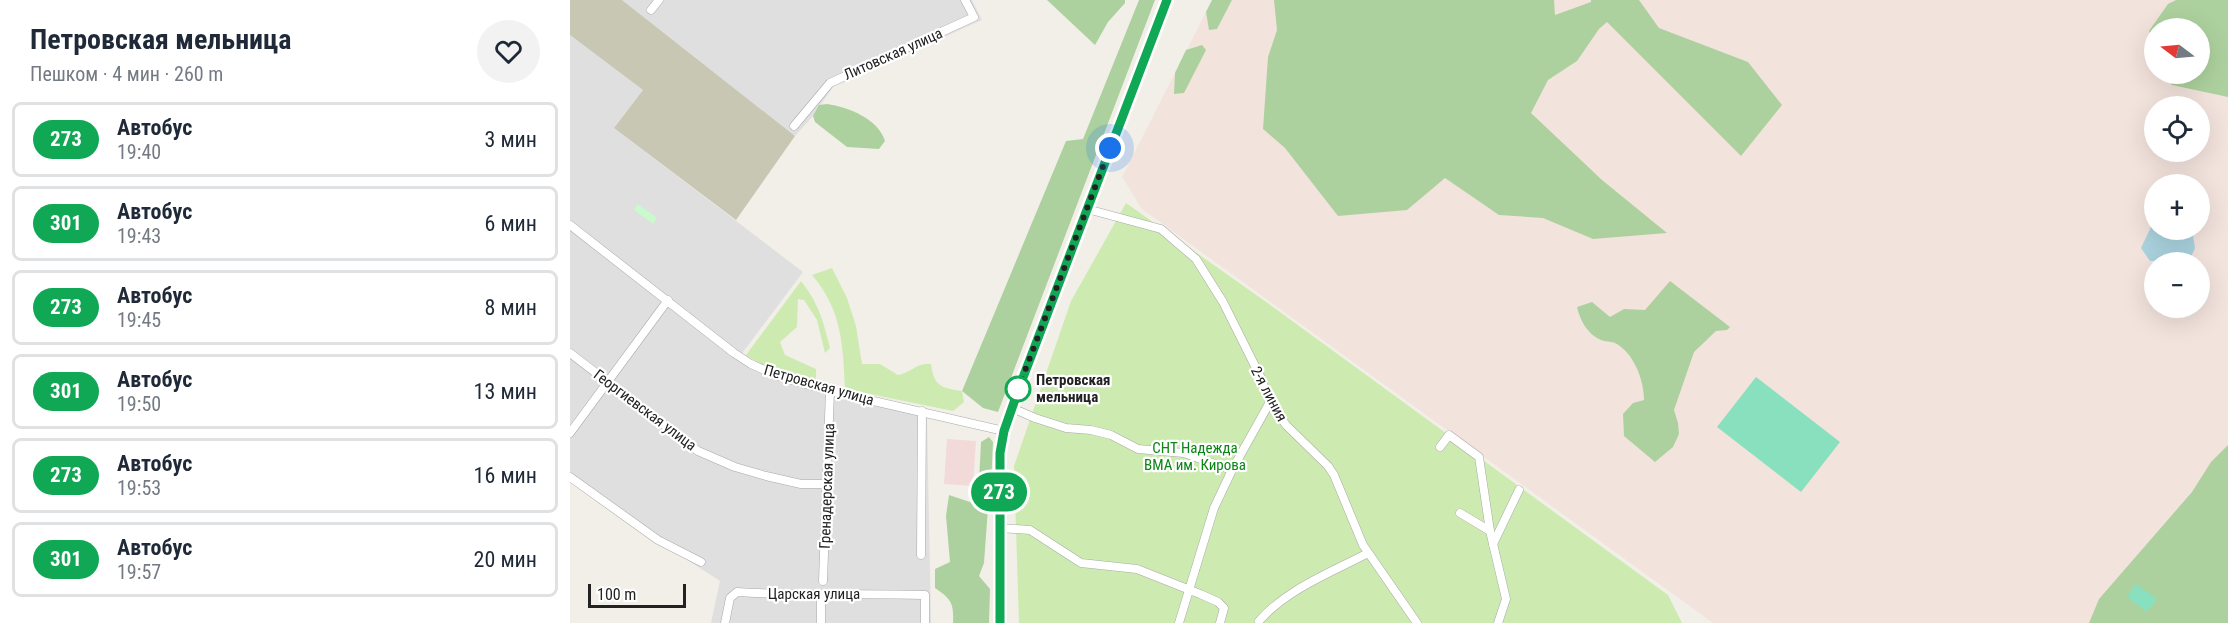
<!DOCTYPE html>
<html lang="ru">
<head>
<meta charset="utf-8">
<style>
  :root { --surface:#fff; --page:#f2f2f3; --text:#1f2937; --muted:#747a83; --line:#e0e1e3 }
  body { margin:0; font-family:"Roboto Condensed",sans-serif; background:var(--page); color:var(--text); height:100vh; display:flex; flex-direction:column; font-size:22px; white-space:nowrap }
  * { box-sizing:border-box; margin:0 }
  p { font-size:20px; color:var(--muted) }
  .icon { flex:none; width:33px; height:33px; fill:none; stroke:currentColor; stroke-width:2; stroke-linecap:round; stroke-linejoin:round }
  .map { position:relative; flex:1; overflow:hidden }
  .drawer { display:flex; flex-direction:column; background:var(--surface); width:570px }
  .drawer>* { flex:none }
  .badge { padding:0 12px; border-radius:20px; font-size:21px; line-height:39px }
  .needle { width:39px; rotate:286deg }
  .buttons { position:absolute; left:1574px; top:18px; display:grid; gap:12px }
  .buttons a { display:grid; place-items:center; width:66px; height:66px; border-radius:50%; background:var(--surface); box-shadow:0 6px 24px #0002; font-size:30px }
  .scale { position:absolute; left:18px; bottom:15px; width:98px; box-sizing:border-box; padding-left:6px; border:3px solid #222; border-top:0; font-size:16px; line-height:21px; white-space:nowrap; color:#222; -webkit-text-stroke:4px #fff; paint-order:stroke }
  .you { position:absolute; width:30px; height:30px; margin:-15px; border:4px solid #fff; border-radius:50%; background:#1a73e8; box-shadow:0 0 0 9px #1a73e833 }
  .map>.badge { position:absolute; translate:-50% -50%; box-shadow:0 0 0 3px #fff }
  .round { display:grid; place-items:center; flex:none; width:63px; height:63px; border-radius:32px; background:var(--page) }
  .head { display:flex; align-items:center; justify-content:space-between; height:102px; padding:0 30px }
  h1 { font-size:28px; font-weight:700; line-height:45px }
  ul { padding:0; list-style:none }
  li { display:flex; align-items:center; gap:18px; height:75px; margin:0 12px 9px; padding:0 18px; border:3px solid var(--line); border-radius:9px }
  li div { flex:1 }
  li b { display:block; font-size:22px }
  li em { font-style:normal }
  li .badge { min-width:66px; font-weight:700; text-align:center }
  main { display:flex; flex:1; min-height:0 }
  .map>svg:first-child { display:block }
  .residential { fill:#e0dfdf }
  .commercial { fill:#f2dad9 }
  .military { fill:#f3e3dd; fill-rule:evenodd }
  .construction { fill:#c7c7b4 }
  .grass { fill:#cdebb0 }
  .forest { fill:#add19e }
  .park { fill:#c8facc }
  .pitch { fill:#88e0be }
  .water { fill:#aad3df }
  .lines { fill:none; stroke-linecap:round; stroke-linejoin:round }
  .street-casing { stroke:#a9a9a9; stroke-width:9 }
  .secondary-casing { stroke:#707d05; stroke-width:12 }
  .street { stroke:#fff; stroke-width:8 }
  .secondary { stroke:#f7fabf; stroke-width:10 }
  .line-casing { stroke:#fff; stroke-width:14 }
  .line { stroke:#10a855; stroke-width:9 }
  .walk { stroke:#222; stroke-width:6; stroke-dasharray:0 10.8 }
  .stop-dot { fill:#fff; stroke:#10a855; stroke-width:3 }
  .labels { text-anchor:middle; stroke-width:4.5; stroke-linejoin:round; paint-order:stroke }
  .street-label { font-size:15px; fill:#222; stroke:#fff }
  .stop-label { font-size:15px; font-weight:bold; fill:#222; stroke:#fff; text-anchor:start }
  .park-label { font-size:15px; fill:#0c8416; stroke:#fff }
</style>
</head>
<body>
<main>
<section class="drawer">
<div class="head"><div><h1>Петровская мельница</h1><p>Пешком · 4 мин · 260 m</p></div><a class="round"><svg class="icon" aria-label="heart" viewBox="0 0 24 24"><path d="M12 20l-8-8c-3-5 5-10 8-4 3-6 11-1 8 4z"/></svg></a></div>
<ul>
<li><span class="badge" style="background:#10a855;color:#fff">273</span><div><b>Автобус</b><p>19:40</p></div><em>3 мин</em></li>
<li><span class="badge" style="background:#10a855;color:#fff">301</span><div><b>Автобус</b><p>19:43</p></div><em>6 мин</em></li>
<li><span class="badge" style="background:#10a855;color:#fff">273</span><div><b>Автобус</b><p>19:45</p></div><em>8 мин</em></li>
<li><span class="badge" style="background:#10a855;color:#fff">301</span><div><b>Автобус</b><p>19:50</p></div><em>13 мин</em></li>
<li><span class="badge" style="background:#10a855;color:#fff">273</span><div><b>Автобус</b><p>19:53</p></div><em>16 мин</em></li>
<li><span class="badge" style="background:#10a855;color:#fff">301</span><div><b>Автобус</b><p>19:57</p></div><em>20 мин</em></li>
</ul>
</section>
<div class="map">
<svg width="1658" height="623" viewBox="0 0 1658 623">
  <rect width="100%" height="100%" fill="#f2efe9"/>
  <g class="residential">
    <polygon points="52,0 402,0 412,20 263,87 243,116 225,136"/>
    <polygon points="0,35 73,90 44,128 233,272 167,360 189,373 216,383 357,417 361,623 141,623 150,581 57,521 0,476"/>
  </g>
  <polygon class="commercial" points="377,439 406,441 403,486 374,484"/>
  <path class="military" d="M642,0h1016v623h-515l-571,-414 -20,-32zM1584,28h45v46h-45zM1584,106h45v46h-45zM1584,184h45v46h-45zM1584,262h45v46h-45z"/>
  <polygon class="construction" points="0,0 52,0 225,136 166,220 44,128 73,90 0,35"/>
  <g class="grass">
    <polygon points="556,203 692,299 1098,595 1112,623 449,623 444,466 501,301"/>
    <path d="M262,268l15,30 9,28 6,38h18l18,11c13,-2 19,-13 33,-11 3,22 10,24 31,27l2,11 -11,9 -108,-22c-2,-44 -3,-79 -33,-114z"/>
    <path d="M231,281c18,23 22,39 29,67l-5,5 -8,-33 -13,-20 -6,-1 -1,28 -17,15 5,13 31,14v14l-54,-18 -16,-10z"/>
  </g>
  <g class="forest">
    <polygon points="477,0 555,0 555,3 538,22 525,45"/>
    <polygon points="569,0 585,0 428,412 413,408 392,391 496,141 513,139"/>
    <polygon points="642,0 662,0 647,29 639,30 636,12"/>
    <polygon points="704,0 984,0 985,15 1021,2 1021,0 1069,0 1089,28 1178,62 1212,105 1171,156 1037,22 1029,29 1007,61 978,80 961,113 1032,180 1097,233 1023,239 973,218 929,215 875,178 837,210 768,216 715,148 693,129 698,57 707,30"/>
    <polygon points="1606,0 1658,0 1658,97 1602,85 1590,74 1629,74 1629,28 1584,28 1584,67 1580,63 1579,31 1598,4"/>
    <polygon points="632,45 636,50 614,93 604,94 605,73 616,50"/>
    <path d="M257,104c22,3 51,15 58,37l-6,8 -32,-2 -32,-25 -2,-6 6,-11z"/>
    <path d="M1100,281l60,46 -3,3 -11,1 -22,21 -20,58 4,13 1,11 -6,13 -18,15 -31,-26 -1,-22 10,-11 11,-3c0,-20 -10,-47 -29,-57 -4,-2 -10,-1 -14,-3 -14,-6 -21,-20 -24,-33l15,-5 18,15 14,-8 21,1z"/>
    <polygon points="419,437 423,442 421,486 418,488 413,488 409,481 411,442"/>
    <polygon points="1658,445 1658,623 1519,623 1529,599 1622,492 1641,462"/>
    <path d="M379,495l39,13 -4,55 -5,13 11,13 -1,34h-36c1,-20 -2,-24 -18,-35v-19l15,-7 -4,-46z"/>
  </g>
  <polygon class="park" points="68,204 87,218 83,224 64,210"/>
  <g class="pitch">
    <polygon points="1186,377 1270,442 1231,492 1147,427"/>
    <polygon points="1566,584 1587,599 1577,612 1557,597"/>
  </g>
  <polygon class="water" points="1582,225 1584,225 1584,230 1622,230 1625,248 1620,259 1580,261 1571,248"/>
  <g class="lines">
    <g class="street-casing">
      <g id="street">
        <polyline points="81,10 89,0"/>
        <polyline points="224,126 260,83 404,17 395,0"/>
        <polyline points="517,209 591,229 626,259 653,302 690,376 700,402 716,425 758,466 764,475 793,545 847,623"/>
        <polyline points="0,225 164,353 181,364 208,376 260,391 434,431"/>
        <polyline points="0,353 128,451 165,467 196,476 231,484 258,484"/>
        <polyline points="442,408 465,418 496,428 521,430 541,435 568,449 614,453 662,470"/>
        <polyline points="0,433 98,300"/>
        <polyline points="870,447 879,435 909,457 920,531 936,599 928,623"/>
        <polyline points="0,477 88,540 131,562"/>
        <polyline points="890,513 920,531"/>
        <polyline points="429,528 460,530 511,563 567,569 630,594 648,602 654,608 650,623"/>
        <polyline points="923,544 949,490"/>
        <polyline points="351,555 352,411"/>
        <polyline points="253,581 260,391"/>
        <polyline points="251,596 251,623"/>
        <path d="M689,621c28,-32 71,-48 109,-68"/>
        <path d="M155,623l5,-25 7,-6c63,4 125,1 188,3v28"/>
        <polyline points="609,623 644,508 662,470 700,402"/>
      </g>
    </g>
    <g class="secondary-casing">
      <polyline id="secondary" points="430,623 430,453 434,431 449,389 597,0"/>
    </g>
    <use href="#street" class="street"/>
    <use href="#secondary" class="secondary"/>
  </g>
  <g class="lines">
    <g class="line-casing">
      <polyline id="line" points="430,623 430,453 434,431 449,388 597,0"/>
    </g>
    <use href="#line" class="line"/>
    <polyline class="walk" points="448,389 540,148"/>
  </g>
  <circle class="stop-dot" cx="448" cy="389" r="12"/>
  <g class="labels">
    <g class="street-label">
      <text transform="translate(323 54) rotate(-24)" y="5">Литовская улица</text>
      <text transform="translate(249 385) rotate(16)" y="5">Петровская улица</text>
      <text transform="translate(699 394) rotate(62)" y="5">2-я линия</text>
      <text transform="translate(75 410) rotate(37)" y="5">Георгиевская улица</text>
      <text transform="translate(257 486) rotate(-88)" y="5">Гренадерская улица</text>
      <text x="244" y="599">Царская улица</text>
    </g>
    <g class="stop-label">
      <text x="466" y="385">Петровская<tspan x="466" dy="17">мельница</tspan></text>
    </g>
    <g class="park-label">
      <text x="625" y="453">СНТ Надежда<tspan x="625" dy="17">ВМА им. Кирова</tspan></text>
    </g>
  </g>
</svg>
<div class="buttons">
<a><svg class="needle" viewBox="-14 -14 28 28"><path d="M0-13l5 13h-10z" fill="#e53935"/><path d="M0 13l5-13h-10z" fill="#747a83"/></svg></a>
<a><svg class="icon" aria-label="locate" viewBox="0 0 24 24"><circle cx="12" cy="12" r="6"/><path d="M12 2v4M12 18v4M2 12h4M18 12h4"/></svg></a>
<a>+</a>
<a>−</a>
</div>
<div class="scale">100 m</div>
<div class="you" style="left:540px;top:148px"></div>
<b class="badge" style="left:429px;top:492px;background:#10a855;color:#fff">273</b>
</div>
</main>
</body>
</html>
